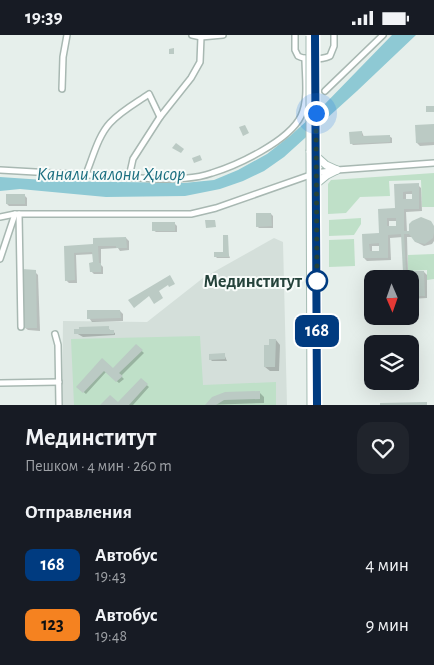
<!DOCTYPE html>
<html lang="ru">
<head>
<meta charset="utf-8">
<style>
  :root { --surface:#171b24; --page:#20242c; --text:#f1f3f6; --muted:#9ea1a6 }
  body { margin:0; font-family:"Alegreya Sans",sans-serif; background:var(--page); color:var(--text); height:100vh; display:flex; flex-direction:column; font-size:19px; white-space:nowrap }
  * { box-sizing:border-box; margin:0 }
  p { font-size:16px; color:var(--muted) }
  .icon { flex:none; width:28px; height:28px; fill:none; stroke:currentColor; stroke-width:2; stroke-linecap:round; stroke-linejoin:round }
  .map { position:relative; height:370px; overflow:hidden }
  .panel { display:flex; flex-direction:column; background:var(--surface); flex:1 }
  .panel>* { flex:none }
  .badge { padding:0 10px; border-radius:8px; font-size:18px; line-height:32px }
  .needle { width:32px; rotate:178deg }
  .controls { position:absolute; left:364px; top:235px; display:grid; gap:10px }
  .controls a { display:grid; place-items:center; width:55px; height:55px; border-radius:10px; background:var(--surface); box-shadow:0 5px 20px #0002; font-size:25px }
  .you { position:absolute; width:25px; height:25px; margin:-12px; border:4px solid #fff; border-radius:50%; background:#1a73e8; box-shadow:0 0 0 8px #1a73e833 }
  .map>.badge { position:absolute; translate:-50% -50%; box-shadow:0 0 0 2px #fff }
  h2 { padding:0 25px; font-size:19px; line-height:45px }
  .round { display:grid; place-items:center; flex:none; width:52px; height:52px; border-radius:15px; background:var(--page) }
  .headline { display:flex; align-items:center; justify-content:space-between; height:85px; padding:0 25px }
  h1 { font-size:24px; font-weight:600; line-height:38px }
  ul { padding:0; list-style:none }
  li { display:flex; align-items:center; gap:15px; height:60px; padding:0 25px }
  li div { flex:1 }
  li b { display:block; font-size:19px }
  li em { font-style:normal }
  li .badge { min-width:55px; font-weight:700; text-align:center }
  .status { display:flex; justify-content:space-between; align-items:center; height:35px; padding:0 25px; background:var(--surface); direction:ltr }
  .status svg { height:14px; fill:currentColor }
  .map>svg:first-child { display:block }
  .built { fill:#d4dfda }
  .green { fill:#bfe0c8 }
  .water { fill:#8ec9d4 }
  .shadow { fill:#0003; fill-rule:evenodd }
  .building { fill:#bbcac4; fill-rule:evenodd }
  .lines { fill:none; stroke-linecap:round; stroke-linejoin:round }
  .street-casing { stroke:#a8b8b2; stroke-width:8 }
  .secondary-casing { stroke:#a4bbb3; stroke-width:9 }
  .street { stroke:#fff; stroke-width:5 }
  .secondary { stroke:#fff; stroke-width:7 }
  .secondary-bridge-casing { stroke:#a4bbb3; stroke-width:9; stroke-linecap:butt }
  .secondary-bridge { stroke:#fff; stroke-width:7 }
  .line-casing { stroke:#fff; stroke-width:11 }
  .line { stroke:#003b80; stroke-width:8 }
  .walk { stroke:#24423a; stroke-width:5; stroke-dasharray:0 9 }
  .stop-dot { fill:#fff; stroke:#003b80; stroke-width:2.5 }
  .labels { text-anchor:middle; stroke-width:4; stroke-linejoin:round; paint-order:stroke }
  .stop-label { font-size:18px; font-weight:bold; fill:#24423a; stroke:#f7fbf9; text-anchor:end }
  .water-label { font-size:19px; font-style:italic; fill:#1c6f80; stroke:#f7fbf9 }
</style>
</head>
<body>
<div class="status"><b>19:39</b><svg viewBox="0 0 49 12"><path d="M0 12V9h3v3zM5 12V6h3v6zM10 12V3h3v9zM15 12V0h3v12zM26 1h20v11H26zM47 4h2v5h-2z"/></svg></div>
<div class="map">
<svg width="434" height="370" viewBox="0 0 434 370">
  <rect width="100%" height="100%" fill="#e6efeb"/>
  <polygon class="built" points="274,203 283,207 287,370 62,370 63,286 147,287 203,243"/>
  <g class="green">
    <polygon points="434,138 434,172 422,172 421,145 389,146 390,161 360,162 346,178 328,179 328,149 331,145"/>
    <polygon points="361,183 361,189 354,200 329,201 329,185"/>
    <polygon points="354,204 355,231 329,232 329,205"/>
    <polygon points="434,219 434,244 427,245 427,235 408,236 408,220"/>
    <polygon points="200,301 203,350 276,347 276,370 74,370 71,304"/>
  </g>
  <polygon class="water" points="392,0 416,0 357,56 284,122 264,136 243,146 220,154 185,161 106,162 20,154 0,156 0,142 58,146 184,148 214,145 238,135 267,119 290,101 321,73"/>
  <g class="shadow">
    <polygon points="434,90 434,110 420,111 417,108"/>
    <polygon points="362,97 364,102 389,101 392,103 392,108 353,110 351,108"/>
    <path d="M396,150h22l3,3 1,23 -16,1 1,20 27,-4v13l-2,3 -8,2 -8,-4 -4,-5h-5l1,36 16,-1 3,3v23l-17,1v-14h6l-1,-6h-15v-6h4l-1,-36 -13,1 1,22 -24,1 -3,-3 -1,-23h18l-1,-25 17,-1zM406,159h7v6h-7zM389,186h8v6l-8,1zM372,211h8v6l-8,1z"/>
    <polygon points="25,161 27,163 27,171 9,171 7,169"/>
    <polygon points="271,179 273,181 273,193 259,193 257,191"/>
    <polygon points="175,189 177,191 177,197 156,197 153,195"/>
    <polygon points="227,201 228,218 230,223 217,223 215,221 226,218"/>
    <polygon points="126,203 129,206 129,215 120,216 118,213 101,214 101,230 103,232 103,239 94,239 91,236 94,229 94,219 76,220 77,248 69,248 66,245 65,212 95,210"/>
    <polygon points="35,237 38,240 40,296 28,295 24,292"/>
    <polygon points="120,276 123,279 123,286 92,287 89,283"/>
    <polygon points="108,293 111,296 115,298 115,300 83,302 76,298"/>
    <polygon points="276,305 280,310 279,336 270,336 265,332 270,311"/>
    <polygon points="136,311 144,318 121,341 124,344 119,348 106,337 86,359 78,352 103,325 113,334"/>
    <polygon points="224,319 227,326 212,326 210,324"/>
    <polygon points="141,345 149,352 133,370 102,370 119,369"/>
    <polygon points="259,357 264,362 264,368 207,370 213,363"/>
  </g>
  <g class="building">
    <polygon points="174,13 174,19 169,19 169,14"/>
    <rect x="426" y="71" width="8" height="6"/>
    <polygon points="434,89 434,107 416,108 415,90"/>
    <polygon points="245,90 249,98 243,101 239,92"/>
    <polygon points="362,96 362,101 390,100 390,107 350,109 349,97"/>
    <polygon points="176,108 184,114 181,118 172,113"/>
    <polygon points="200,120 202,125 194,128 192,123"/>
    <path d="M419,148v26h-15v22h5v-7l3,-3 9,-4 10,4 3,5v7l-1,5 -8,6 -10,-2 -6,-8h-5l2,37h18l1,25h-15v-12h4v-8l-15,3v-7h4l-2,-38 -13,1v23h-25l-1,-24 17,-1 -1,-24 17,-1 -1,-24zM412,156v8h-9v-7zM387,183h9v8h-9zM379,208v8h-9l-1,-7z"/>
    <rect x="6" y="159" width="19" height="10"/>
    <polygon points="256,178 271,178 272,191 256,192"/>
    <polygon points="205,185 215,185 216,192 206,193"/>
    <rect x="152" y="187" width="23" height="9"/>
    <polygon points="223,200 228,200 229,222 214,222 214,217 223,217"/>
    <polygon points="126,202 127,213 116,213 116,211 98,211 99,228 101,228 101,237 90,237 89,228 93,227 92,217 74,218 75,245 65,246 64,211 93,209 93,203"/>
    <polygon points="22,234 36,235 37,293 23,293"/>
    <polygon points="170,240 175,249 169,252 168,250 159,256 163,263 154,269 149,261 134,273 128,265"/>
    <polygon points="87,275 120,275 121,283 87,284"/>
    <polygon points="109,291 109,295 114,295 114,299 74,299 74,294 79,294 79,292"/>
    <polygon points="269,304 276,304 275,332 264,332 264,310 269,310"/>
    <polygon points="136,309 143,315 119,338 123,341 116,347 104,336 83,358 76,352 102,323 113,333"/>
    <polygon points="225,318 225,324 209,325 209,319"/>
    <polygon points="141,343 148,349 129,370 100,370 110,360 118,367"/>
    <polygon points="260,356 260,364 224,365 216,370 205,370 212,362 225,357"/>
    <polygon points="427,367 427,370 380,370 380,368"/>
  </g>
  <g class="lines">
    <g class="street-casing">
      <g id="street">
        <polyline points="192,0 201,2 223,0"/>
        <path d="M295,0v15l3,6c8,4 23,4 32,0l4,-10v-11"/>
        <polyline points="62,54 63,22 67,0"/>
        <polyline points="325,56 383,0"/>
        <path d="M0,135l158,9c17,0 37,0 54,-6 26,-8 77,-32 89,-57 8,-17 4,-40 4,-58"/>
        <path d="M86,139c7,-17 12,-38 24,-51 11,-12 26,-20 39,-29l11,23 31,-39 9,-16 1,-25"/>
        <polyline points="129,142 133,124 160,82"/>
        <polyline points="19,179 21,292"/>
        <polyline points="0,182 15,179 191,179 216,173 316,138 337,135 434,128"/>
        <polyline points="0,224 15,179"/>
        <polyline points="55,299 58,310 59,370"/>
        <polyline points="0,348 59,347"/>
      </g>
    </g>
    <g class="secondary-casing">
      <g id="secondary">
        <polyline points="310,116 311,370"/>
        <polyline points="316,116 317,370"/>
        <polyline points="316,121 326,130 337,135"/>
        <polyline points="316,149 327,140 337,135"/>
      </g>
    </g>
    <use href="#street" class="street"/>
    <use href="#secondary" class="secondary"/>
    <g class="secondary-bridge-casing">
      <g id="secondary-bridge">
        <polyline points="310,1 310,116"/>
        <polyline points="315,1 316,116"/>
      </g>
    </g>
    <use href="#secondary-bridge" class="secondary-bridge"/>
  </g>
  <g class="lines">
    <g class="line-casing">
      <polyline id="line" points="315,0 317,370"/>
    </g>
    <use href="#line" class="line"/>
    <polyline class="walk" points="316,78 317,246"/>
  </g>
  <circle class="stop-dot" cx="317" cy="246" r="10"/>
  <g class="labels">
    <g class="stop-label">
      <text x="302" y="252">Мединститут</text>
    </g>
    <g class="water-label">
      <text x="111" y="145">Канали калони Ҳисор</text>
    </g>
  </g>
</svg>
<div class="controls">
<a><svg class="needle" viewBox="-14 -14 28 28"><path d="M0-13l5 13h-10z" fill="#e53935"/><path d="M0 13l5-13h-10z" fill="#9ea1a6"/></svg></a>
<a><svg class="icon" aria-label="layers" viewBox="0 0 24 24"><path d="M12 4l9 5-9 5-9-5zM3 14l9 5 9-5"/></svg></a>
</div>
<div class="you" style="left:316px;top:78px"></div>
<b class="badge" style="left:317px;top:296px;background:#003b80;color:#fff">168</b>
</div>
<section class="panel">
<div class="headline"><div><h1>Мединститут</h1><p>Пешком · 4 мин · 260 m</p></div><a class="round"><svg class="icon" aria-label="heart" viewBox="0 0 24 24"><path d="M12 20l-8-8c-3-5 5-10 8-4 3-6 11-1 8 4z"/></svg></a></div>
<h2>Отправления</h2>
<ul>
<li><span class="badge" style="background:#003b80;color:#fff">168</span><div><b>Автобус</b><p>19:43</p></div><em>4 мин</em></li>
<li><span class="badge" style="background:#f58220;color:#111">123</span><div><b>Автобус</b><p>19:48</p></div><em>9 мин</em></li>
</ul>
</section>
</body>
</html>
